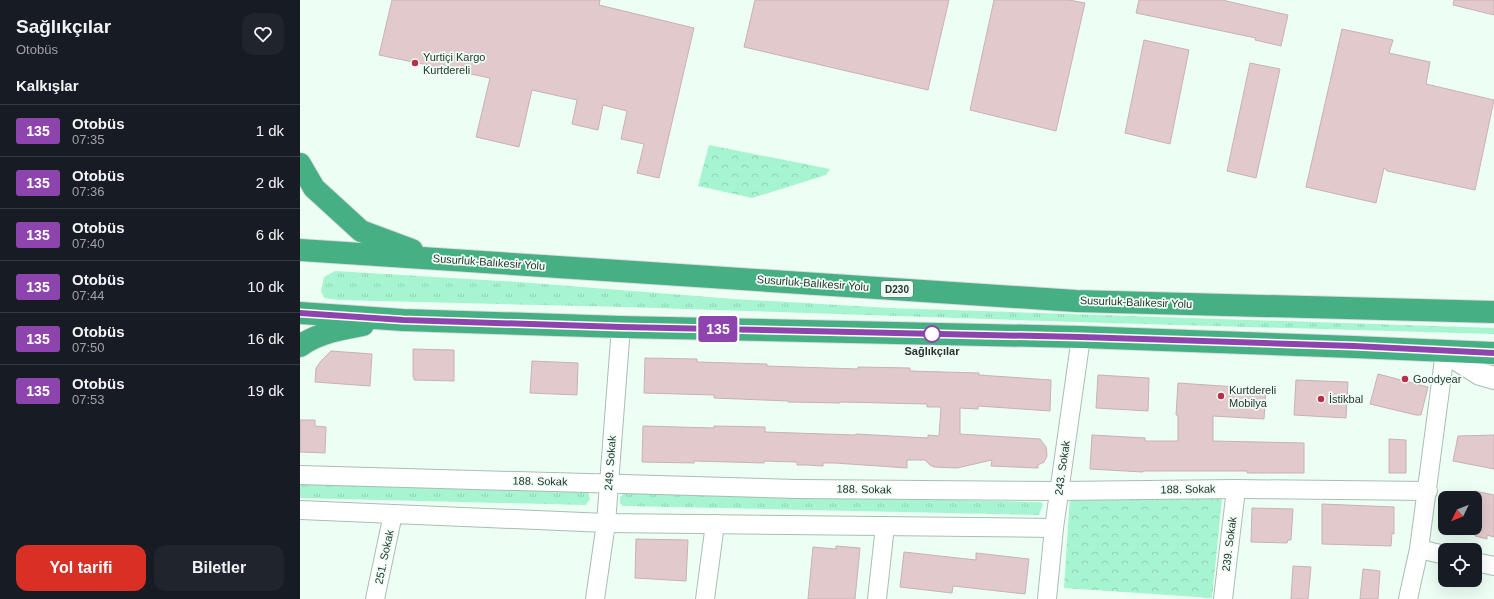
<!DOCTYPE html>
<html lang="tr">
<head>
<meta charset="utf-8">
<style>
  :root { --surface:#171b24; --page:#20242c; --text:#f1f3f6; --muted:#9ea1a6; --line:#363941; --accent:#d93025 }
  body { margin:0; font-family:Arial,sans-serif; background:var(--page); color:var(--text); height:100vh; display:flex; flex-direction:column; font-size:15px; white-space:nowrap }
  * { box-sizing:border-box; margin:0 }
  p { font-size:13px; color:var(--muted) }
  .icon { flex:none; width:22px; height:22px; fill:none; stroke:currentColor; stroke-width:2; stroke-linecap:round; stroke-linejoin:round }
  .map { position:relative; flex:1; overflow:hidden }
  .panel { display:flex; flex-direction:column; background:var(--surface); width:300px }
  .panel>* { flex:none }
  .badge { padding:0 8px; border-radius:3px; font-size:14px; line-height:26px }
  .needle { width:26px; rotate:227deg }
  .buttons { position:absolute; left:1138px; top:491px; display:grid; gap:8px }
  .buttons a { display:grid; place-items:center; width:44px; height:44px; border-radius:8px; background:var(--surface); box-shadow:0 4px 16px #0002; font-size:20px }
  .map>.badge { position:absolute; translate:-50% -50%; box-shadow:0 0 0 2px #fff }
  h2 { padding:0 16px; font-size:15px; line-height:36px }
  .round { display:grid; place-items:center; flex:none; width:42px; height:42px; border-radius:12px; background:var(--page) }
  .head { display:flex; align-items:center; justify-content:space-between; height:68px; padding:0 16px }
  h1 { font-size:19px; font-weight:700; line-height:30px }
  .button { display:flex; gap:8px; margin-top:auto; padding:8px 16px }
  .button a { flex:1; height:46px; border-radius:12px; background:var(--accent); color:#fff; font-size:16px; font-weight:700; line-height:46px; text-align:center }
  .button a+a { background:var(--page); color:var(--text) }
  ul { padding:0; list-style:none }
  li { display:flex; align-items:center; gap:12px; height:52px; padding:0 16px; border-top:1px solid var(--line) }
  li div { flex:1 }
  li b { display:block; font-size:15px }
  li em { font-style:normal }
  li .badge { min-width:44px; font-weight:700; text-align:center }
  main { display:flex; flex:1; min-height:0 }
  .map>svg:first-child { display:block }
  .grass { fill:url(#grass-tufts) }
  .forest { fill:url(#forest-crowns) }
  .building { fill:#e2c9cb; stroke:#c9b1b2 }
  .lines { fill:none; stroke-linecap:round; stroke-linejoin:round }
  .street-casing { stroke:#a8beb3; stroke-width:20 }
  .secondary-casing { stroke:#a8beb3; stroke-width:24 }
  .highway-casing { stroke:#dddede; stroke-width:24 }
  .street { stroke:#fff; stroke-width:18 }
  .secondary { stroke:#fff; stroke-width:22 }
  .highway { stroke:#47af84; stroke-width:22 }
  .line-casing { stroke:#fff; stroke-width:9 }
  .line { stroke:#8e44ad; stroke-width:6 }
  .poi-dot { fill:#bd2c4c; stroke:#edfff5; stroke-width:1.5 }
  .stop-dot { fill:#fff; stroke:#8e44ad; stroke-width:2 }
  .labels { text-anchor:middle; stroke-width:3.5; stroke-linejoin:round; paint-order:stroke }
  .shield { fill:#edfff5; stroke:#65706a; stroke-width:1 }
  .shield-label { font-size:10px; font-weight:bold; fill:#2b332f }
  .poi-label { font-size:11px; fill:#2b332f; stroke:#edfff5; text-anchor:start }
  .street-label { font-size:11px; fill:#2b332f; stroke:#edfff5 }
  .stop-label { font-size:11px; font-weight:bold; fill:#2b332f; stroke:#edfff5 }
</style>
</head>
<body>
<main>
<section class="panel">
<div class="head"><div><h1>Sağlıkçılar</h1><p>Otobüs</p></div><a class="round"><svg class="icon" aria-label="heart" viewBox="0 0 24 24"><path d="M12 20l-8-8c-3-5 5-10 8-4 3-6 11-1 8 4z"/></svg></a></div>
<h2>Kalkışlar</h2>
<ul>
<li><span class="badge" style="background:#8e44ad;color:#fff">135</span><div><b>Otobüs</b><p>07:35</p></div><em>1 dk</em></li>
<li><span class="badge" style="background:#8e44ad;color:#fff">135</span><div><b>Otobüs</b><p>07:36</p></div><em>2 dk</em></li>
<li><span class="badge" style="background:#8e44ad;color:#fff">135</span><div><b>Otobüs</b><p>07:40</p></div><em>6 dk</em></li>
<li><span class="badge" style="background:#8e44ad;color:#fff">135</span><div><b>Otobüs</b><p>07:44</p></div><em>10 dk</em></li>
<li><span class="badge" style="background:#8e44ad;color:#fff">135</span><div><b>Otobüs</b><p>07:50</p></div><em>16 dk</em></li>
<li><span class="badge" style="background:#8e44ad;color:#fff">135</span><div><b>Otobüs</b><p>07:53</p></div><em>19 dk</em></li>
</ul>
<div class="button"><a>Yol tarifi</a><a>Biletler</a></div>
</section>
<div class="map">
<svg width="1194" height="599" viewBox="0 0 1194 599">
  <defs>
    <pattern id="grass-tufts" width="24" height="20" patternUnits="userSpaceOnUse"><rect width="24" height="20" fill="#a6f5d0"/><path d="M3 7l-1-3M5 7V3M7 7l1-3M15 17l-1-3M17 17v-4M19 17l1-3" fill="none" stroke="#8fd2b3"/></pattern>
    <pattern id="forest-crowns" width="20" height="18" patternUnits="userSpaceOnUse"><rect width="20" height="18" fill="#a6f5d0"/><path d="M2 6a3 3 0 1 1 6 0M12 15a3 3 0 1 1 6 0" fill="none" stroke="#8fd2b3"/></pattern>
  </defs>
  <rect width="100%" height="100%" fill="#edfff5"/>
  <g class="grass">
    <polygon points="35,271 219,282 434,299 590,308 1194,328 1194,334 809,323 324,307 38,300 24,298 21,291 24,277"/>
    <polygon points="0,484 288,491 290,499 286,505 0,498"/>
    <polygon points="325,492 741,502 743,505 739,515 323,506 320,503 320,497"/>
  </g>
  <g class="forest">
    <polygon points="409,145 530,169 526,175 452,198 398,186"/>
    <polygon points="770,496 922,499 912,598 764,588"/>
  </g>
  <g class="building">
    <polygon points="92,0 300,0 299,5 394,28 359,178 337,173 344,144 321,139 327,111 303,105 298,130 272,124 277,100 232,90 219,147 176,137 190,78 79,55"/>
    <polygon points="455,0 649,0 628,90 444,47"/>
    <polygon points="694,0 769,0 785,3 756,131 670,110"/>
    <polygon points="839,0 922,0 988,15 981,46 955,40 956,38 836,13"/>
    <polygon points="1154,0 1194,0 1194,15 1153,5"/>
    <polygon points="1042,29 1093,40 1089,53 1130,62 1126,84 1194,100 1175,190 1087,171 1084,168 1076,203 1006,187"/>
    <polygon points="844,40 889,50 870,144 825,133"/>
    <polygon points="950,63 980,69 956,178 927,171"/>
    <polygon points="113,349 154,350 154,381 114,380 114,377 113,377"/>
    <polygon points="31,351 72,354 70,386 15,382 16,368 21,361"/>
    <polygon points="345,358 397,359 397,362 467,364 467,366 558,369 558,367 610,368 610,371 679,373 679,375 751,380 750,411 678,406 678,409 660,408 660,434 740,439 746,447 747,456 744,462 738,465 738,468 691,466 692,460 657,468 634,467 630,465 625,460 607,460 607,468 535,463 523,463 523,466 506,465 497,465 497,462 464,461 464,463 394,461 394,463 342,462 343,426 414,428 414,426 465,427 465,432 555,435 556,434 628,438 628,435 639,436 641,407 627,407 627,404 540,402 540,403 488,402 488,401 414,398 414,395 344,393"/>
    <polygon points="232,361 278,363 277,395 230,393"/>
    <polygon points="1078,374 1128,387 1121,415 1116,415 1070,404"/>
    <polygon points="798,375 849,378 848,411 796,408"/>
    <polygon points="996,380 1048,382 1046,418 994,415"/>
    <polygon points="878,383 966,389 964,419 913,416 913,441 1004,443 1004,473 947,473 947,471 843,471 843,472 790,469 792,435 845,438 845,441 878,441 878,415 876,415"/>
    <polygon points="0,420 15,420 15,426 26,427 25,453 0,452"/>
    <polygon points="1194,435 1194,469 1153,461 1158,436"/>
    <polygon points="1089,439 1106,440 1106,473 1089,473"/>
    <polygon points="1175,491 1194,495 1194,537 1187,535 1187,539 1175,536"/>
    <polygon points="1022,504 1094,507 1094,534 1092,533 1091,546 1022,544"/>
    <polygon points="952,508 993,509 991,540 988,540 987,543 951,542"/>
    <polygon points="336,539 388,540 386,581 335,578"/>
    <polygon points="536,546 560,548 555,599 508,599 513,547 536,549"/>
    <polygon points="604,552 676,560 676,553 729,559 725,594 653,586 652,593 600,587"/>
    <polygon points="993,566 1011,567 1008,599 991,599"/>
    <polygon points="1063,569 1080,571 1078,599 1060,599"/>
  </g>
  <g class="lines">
    <g class="street-casing">
      <g id="street">
        <polyline points="0,475 497,489 759,491 936,489 1128,491"/>
        <polyline points="0,510 306,523 754,528"/>
        <polyline points="1119,549 1145,555"/>
        <polyline points="1175,562 1194,566"/>
        <polyline points="75,599 93,514"/>
        <polyline points="295,599 306,523 321,327"/>
        <polyline points="405,599 415,524"/>
        <polyline points="577,599 585,526"/>
        <polyline points="747,599 754,528 781,337"/>
        <polyline points="923,599 936,489"/>
        <polyline points="1108,599 1119,549 1145,352"/>
      </g>
    </g>
    <g class="secondary-casing">
      <polyline id="secondary" points="1145,352 1180,374 1194,378"/>
    </g>
    <g class="highway-casing">
      <g id="highway">
        <polyline points="0,164 14,188 61,231 112,250"/>
        <polyline points="0,250 776,301 1194,312"/>
        <polyline points="0,313 103,320 321,327 781,337 1054,347 1194,353"/>
        <path d="M0,346c18,-13 41,-17 63,-21"/>
      </g>
    </g>
    <use href="#street" class="street"/>
    <use href="#secondary" class="secondary"/>
    <use href="#highway" class="highway"/>
  </g>
  <g class="lines">
    <g class="line-casing">
      <polyline id="line" points="0,313 103,320 321,327 781,337 1054,346 1194,353"/>
    </g>
    <use href="#line" class="line"/>
  </g>
  <g class="poi-dot">
    <circle cx="115" cy="63" r="4"/>
    <circle cx="1105" cy="379" r="4"/>
    <circle cx="921" cy="396" r="4"/>
    <circle cx="1021" cy="399" r="4"/>
  </g>
  <circle class="stop-dot" cx="632" cy="334" r="8"/>
  <g class="labels">
    <rect class="shield" x="581" y="281" width="32" height="16" rx="3"/>
    <g class="shield-label">
      <text x="597" y="293">D230</text>
    </g>
    <g class="poi-label">
      <text x="123" y="61">Yurtiçi Kargo<tspan x="123" dy="13">Kurtdereli</tspan></text>
      <text x="1113" y="383">Goodyear</text>
      <text x="929" y="394">Kurtdereli<tspan x="929" dy="13">Mobilya</tspan></text>
      <text x="1029" y="403">İstikbal</text>
    </g>
    <g class="street-label">
      <text transform="translate(189 262) rotate(4)" y="4">Susurluk-Balıkesir Yolu</text>
      <text transform="translate(513 283) rotate(4)" y="4">Susurluk-Balıkesir Yolu</text>
      <text transform="translate(836 302) rotate(2)" y="4">Susurluk-Balıkesir Yolu</text>
      <text transform="translate(310 463) rotate(-86)" y="4">249. Sokak</text>
      <text transform="translate(762 468) rotate(-82)" y="4">243. Sokak</text>
      <text transform="translate(240 481) rotate(1)" y="4">188. Sokak</text>
      <text transform="translate(564 489) rotate(1)" y="4">188. Sokak</text>
      <text transform="translate(888 489) rotate(-1)" y="4">188. Sokak</text>
      <text transform="translate(929 544) rotate(-83)" y="4">239. Sokak</text>
      <text transform="translate(84 557) rotate(-78)" y="4">251. Sokak</text>
    </g>
    <g class="stop-label">
      <text x="632" y="355">Sağlıkçılar</text>
    </g>
  </g>
</svg>
<div class="buttons">
<a><svg class="needle" viewBox="-14 -14 28 28"><path d="M0-13l5 13h-10z" fill="#e53935"/><path d="M0 13l5-13h-10z" fill="#9ea1a6"/></svg></a>
<a><svg class="icon" aria-label="locate" viewBox="0 0 24 24"><circle cx="12" cy="12" r="6"/><path d="M12 2v4M12 18v4M2 12h4M18 12h4"/></svg></a>
</div>
<b class="badge" style="left:418px;top:329px;background:#8e44ad;color:#fff">135</b>
</div>
</main>
</body>
</html>
